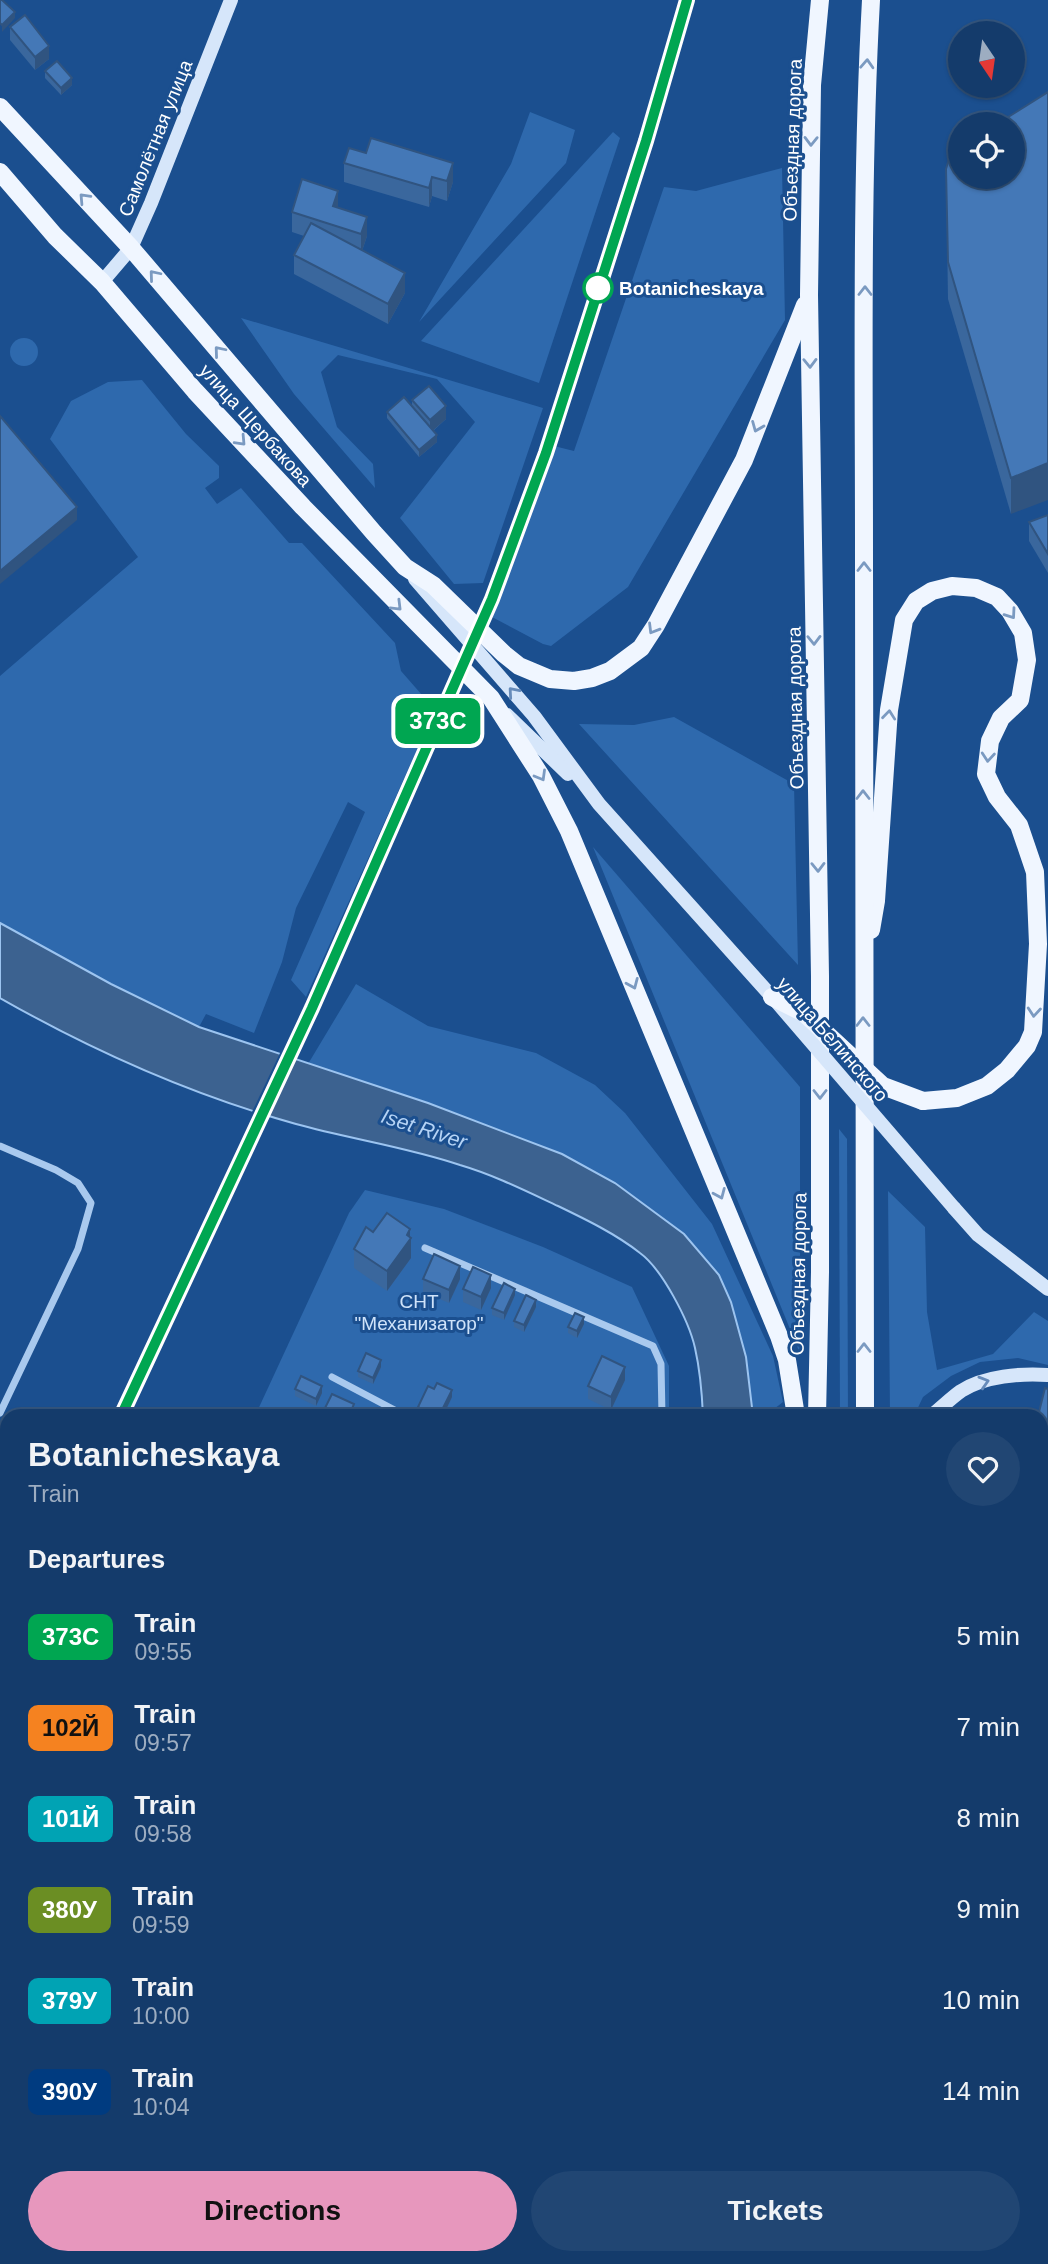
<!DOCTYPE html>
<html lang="en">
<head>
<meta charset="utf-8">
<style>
  :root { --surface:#143b6b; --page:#214673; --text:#f1f3f6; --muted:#9dadc1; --line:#33557e; --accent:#e797bd }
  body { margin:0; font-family:Helvetica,sans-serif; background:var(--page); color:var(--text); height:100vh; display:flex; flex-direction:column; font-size:26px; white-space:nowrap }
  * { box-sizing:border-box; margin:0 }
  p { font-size:23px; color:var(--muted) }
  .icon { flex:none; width:38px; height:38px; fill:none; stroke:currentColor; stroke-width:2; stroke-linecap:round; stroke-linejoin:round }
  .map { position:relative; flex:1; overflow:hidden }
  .side { position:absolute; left:0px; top:1409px; width:1048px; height:856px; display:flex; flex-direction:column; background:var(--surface); border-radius:21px 21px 0 0; box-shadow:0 2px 5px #0004,0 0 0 2px var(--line) }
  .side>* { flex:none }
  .badge { padding:0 14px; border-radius:10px; font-size:24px; line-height:46px }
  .needle { width:46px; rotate:167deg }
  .fabs { position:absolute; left:948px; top:21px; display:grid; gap:14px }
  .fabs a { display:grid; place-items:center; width:77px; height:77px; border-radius:50%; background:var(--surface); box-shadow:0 2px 5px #0004,0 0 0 2px var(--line); font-size:35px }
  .map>.badge { position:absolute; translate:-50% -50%; box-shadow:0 0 0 4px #fff }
  h2 { padding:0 28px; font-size:26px; line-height:63px }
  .round { display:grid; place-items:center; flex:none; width:74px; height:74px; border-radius:37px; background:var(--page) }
  .summary { display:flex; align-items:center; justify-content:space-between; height:119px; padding:0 28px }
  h1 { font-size:33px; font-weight:700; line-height:52px }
  .primary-button { display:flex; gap:14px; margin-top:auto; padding:14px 28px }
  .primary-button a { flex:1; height:80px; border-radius:42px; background:var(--accent); color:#111; font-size:28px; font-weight:700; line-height:80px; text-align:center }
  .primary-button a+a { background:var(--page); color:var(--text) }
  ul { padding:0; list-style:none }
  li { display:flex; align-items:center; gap:21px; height:91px; padding:0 28px }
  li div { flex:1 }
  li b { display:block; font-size:26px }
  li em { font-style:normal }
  li .badge { min-width:77px; font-weight:700; text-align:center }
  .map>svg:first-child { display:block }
  .green { fill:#2e69ad }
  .water { fill:#3c6290; stroke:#9cc4f0; stroke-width:2 }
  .pier { fill:#1b4f8f }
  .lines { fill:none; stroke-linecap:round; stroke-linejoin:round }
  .street { stroke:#a9c9ee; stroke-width:7 }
  .secondary { stroke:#d6e6fa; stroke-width:14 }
  .primary { stroke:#f0f6ff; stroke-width:18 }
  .rail-casing { stroke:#fff; stroke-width:8 }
  .rail { stroke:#1b4f8f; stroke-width:5; stroke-dasharray:16; stroke-linecap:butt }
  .secondary-bridge { stroke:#d6e6fa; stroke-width:14 }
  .primary-bridge { stroke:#f0f6ff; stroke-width:18 }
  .wall { fill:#3a679d }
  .shaded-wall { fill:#305480 }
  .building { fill:#4478b7; stroke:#305480; stroke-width:2 }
  .oneway { stroke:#7b9ac1 }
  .oneway2 { stroke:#668bba }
  .line-casing { stroke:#fff; stroke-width:16 }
  .line { stroke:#00a651; stroke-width:10 }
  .stop-dot { fill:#fff; stroke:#00a651; stroke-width:3.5 }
  .labels { text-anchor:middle; stroke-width:6; stroke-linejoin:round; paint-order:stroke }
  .street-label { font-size:19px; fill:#fff; stroke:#1b4f8f }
  .stop-label { font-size:19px; font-weight:bold; fill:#fff; stroke:#1b4f8f; text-anchor:start }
  .park-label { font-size:19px; fill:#cfe3fa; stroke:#1b4f8f }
  .water-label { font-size:21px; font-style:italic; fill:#b5d3f5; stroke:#1b4f8f }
</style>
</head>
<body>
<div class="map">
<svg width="1048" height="2264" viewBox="0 0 1048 2264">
  <rect width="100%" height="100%" fill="#1b4f8f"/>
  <g class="green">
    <polygon points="530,112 575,130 566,163 419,322 511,164"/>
    <polygon points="613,132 620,138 539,383 421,341"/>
    <polygon points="782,168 785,320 628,587 551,646 543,644 492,617 554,446 574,451 664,187 696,191"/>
    <polygon points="241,318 543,408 483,583 454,584 400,518 475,422 437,379 338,355 321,372 337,427 373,464 375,488 294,394"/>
    <circle cx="24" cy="352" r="14"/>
    <polygon points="142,380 186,434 219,466 219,478 205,488 217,504 241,488 289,543 302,543 395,643 401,671 422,695 415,711 428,725 306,997 291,980 365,812 348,802 296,908 282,962 254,1033 206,1014 199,1027 111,984 0,923 0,676 138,557 50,439 71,401 108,382"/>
    <polygon points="674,717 794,784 798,965 579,724 634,725"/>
    <polygon points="593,847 800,1087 800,1351 799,1351"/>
    <polygon points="356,984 428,1026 536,1053 595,1085 625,1113 712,1224 773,1356 783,1402 765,1416 753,1416 746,1357 562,1154 428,1103 308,1064"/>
    <polygon points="839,1129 847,1139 848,1416 840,1416"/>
    <polygon points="365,1190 444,1209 543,1247 632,1287 669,1366 669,1416 255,1416 349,1213"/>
    <polygon points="888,1191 925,1227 927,1312 937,1370 993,1354 1034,1312 1048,1321 1048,1365 1018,1358 980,1362 951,1376 923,1397 914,1416 890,1416"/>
    <polygon points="1041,1480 1048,1481 1048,1586 1041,1583"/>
    <polygon points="896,2258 973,2258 978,2264 896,2264"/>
  </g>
  <g class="water">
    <path d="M0,923l111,61 88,43 229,76 134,51 53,29 69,51 35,41 12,27 15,55 7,59h-50c-1,-23 -3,-46 -8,-68 -6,-27 -33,-79 -55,-95 -24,-19 -55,-34 -82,-47 -32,-15 -64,-31 -98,-41 -53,-18 -110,-26 -164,-41 -104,-29 -203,-73 -296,-126z"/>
    <polygon points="460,2258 556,2258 548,2264 433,2264"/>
  </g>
  <polygon class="pier" points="281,1051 297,1057 267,1119 251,1114"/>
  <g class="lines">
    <g class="street">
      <polyline points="0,1146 56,1170 78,1183 91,1203 78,1249 0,1413"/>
      <polyline points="425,1248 653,1346 661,1364 662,1416"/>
      <polyline points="332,1377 406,1416"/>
    </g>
    <g class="secondary">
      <polyline points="102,282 131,248 151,203 231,0"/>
      <polyline points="415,579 534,716 599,804 772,997"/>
      <polyline points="507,715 568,774"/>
      <polyline points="954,1208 978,1235 1048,1289"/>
      <path d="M931,1416c10,-8 20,-18 30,-25 23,-15 61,-18 87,-16"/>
    </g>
    <g class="primary">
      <polyline points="0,107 131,248 374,533 405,567 433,585 504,654 519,666 550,679 574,681 592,678 610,671 641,648 656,625 744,460 805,305"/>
      <polyline points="0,172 55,236 102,282 195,391 303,507 491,698 541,776 569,831 779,1336 787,1360 796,1416"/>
      <polyline points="871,930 876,901 889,710 904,620 916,601 932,591 952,586 976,588 997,597 1010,611 1023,633 1027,660 1020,700 1001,718 990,741 986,774 997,797 1019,825 1035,872 1038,944 1033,1032 1027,1046 1007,1070 987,1086 957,1098 923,1101"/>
      <polyline points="817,1416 820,1272 820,976 809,295 812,85 820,0"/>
      <path d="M865,1416c-2,-290 -2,-579 -1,-868 0,-183 -3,-366 7,-548"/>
      <polyline points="0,2193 7,2196"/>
      <polyline points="0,2246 7,2249"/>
      <polyline points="25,2258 38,2264"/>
      <polyline points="148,2258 163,2264"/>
      <polyline points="222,2258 226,2264"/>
      <polyline points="616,2258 623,2264"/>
      <polyline points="994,2258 1000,2264"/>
      <polyline points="760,2264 764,2258"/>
      <polyline points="822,2264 822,2258"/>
      <polyline points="868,2264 868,2258"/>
    </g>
    <g class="rail-casing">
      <g id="rail">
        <polyline points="121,1416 312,1008 492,599 546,453 646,141 687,0"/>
        <polyline points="0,1673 7,1658"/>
      </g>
    </g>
    <use href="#rail" class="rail"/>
    <polyline class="secondary-bridge" points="775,1000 954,1208"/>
    <polyline class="primary-bridge" points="772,997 804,1013 883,1086 923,1101"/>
  </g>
  <g class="wall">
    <polygon points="10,27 49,59 35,70 10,40"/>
    <polygon points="45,71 72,85 61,95 45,78"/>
    <polygon points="1048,92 1011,514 948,299 946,169"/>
    <polygon points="349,148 453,182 447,201 432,196 429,207 344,182 344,163"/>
    <polygon points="338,208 367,236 362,251 405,293 388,324 294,274 294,255 304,236 292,232 292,212"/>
    <polygon points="412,400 446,419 433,431 437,442 419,457 387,418 387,412 412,406"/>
    <polygon points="1048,515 1048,573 1029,541 1029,522"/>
    <polygon points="373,1232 410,1237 411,1258 387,1291 354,1268 354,1249"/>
    <polygon points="423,1279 460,1279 449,1303 423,1292"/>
    <polygon points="491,1288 481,1310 463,1302 463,1289"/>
    <polygon points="515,1295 504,1320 492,1315 492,1308"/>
    <polygon points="536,1307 524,1332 514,1327 514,1321"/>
    <polygon points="584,1324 577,1338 568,1333 568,1327"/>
    <polygon points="381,1367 373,1384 358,1377 358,1371"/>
    <polygon points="625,1380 611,1410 588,1399 588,1386"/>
    <polygon points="295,1389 322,1393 316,1406 295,1396"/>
    <polygon points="434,1389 452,1397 443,1416 422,1416 418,1414 418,1407"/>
    <polygon points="1048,1389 1048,1451 1041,1449 1041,1416"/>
    <polygon points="1048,1894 1048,1947 1041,1945 1041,1924"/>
    <polygon points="1041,1980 1048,1981 1048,2022 1041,2021"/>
  </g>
  <g class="shaded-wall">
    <polygon points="15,12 15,18 2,32 2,25"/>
    <polygon points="49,46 49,59 35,70 35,57"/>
    <polygon points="72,78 72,85 61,95 61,88"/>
    <polygon points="453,163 453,182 447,201 447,181"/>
    <polygon points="432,177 432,196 429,207 429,188"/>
    <polygon points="338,191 338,210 333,206"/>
    <polygon points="367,217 367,236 361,254 361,234"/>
    <polygon points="405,273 405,293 388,324 388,304"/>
    <polygon points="446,406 446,419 430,433 430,420"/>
    <polygon points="437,435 437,442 419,457 419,450"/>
    <polygon points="1048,463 1048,500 1011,514 1011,478"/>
    <polygon points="77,507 77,520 0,584 0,571"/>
    <polygon points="410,1229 410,1240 411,1238 411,1258 387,1291 387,1271"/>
    <polygon points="460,1266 460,1279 449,1303 449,1290"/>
    <polygon points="491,1275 491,1288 481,1310 481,1297"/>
    <polygon points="515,1289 515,1295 504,1320 504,1313"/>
    <polygon points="536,1300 536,1307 524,1332 524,1325"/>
    <polygon points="584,1317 584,1324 577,1338 577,1331"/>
    <polygon points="381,1360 381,1367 373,1384 373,1378"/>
    <polygon points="625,1367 625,1380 611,1410 611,1397"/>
    <polygon points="322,1386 322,1393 316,1406 316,1399"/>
    <polygon points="452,1390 452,1397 443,1416 439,1416"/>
    <polygon points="354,1404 354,1416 349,1416"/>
  </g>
  <g class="building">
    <polygon points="0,0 2,0 15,12 2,25 0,23"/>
    <polygon points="25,15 49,46 35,57 10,27"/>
    <polygon points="57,61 72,78 61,88 45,71"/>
    <polygon points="1048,92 1048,463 1011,478 948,262 946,169 949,159 953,152 961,147 961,177 1013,177 1013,124 997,124"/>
    <polygon points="371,138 453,163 447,181 432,177 429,188 344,163 349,148 366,153"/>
    <polygon points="302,179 338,191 333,206 367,217 361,234 292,212"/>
    <polygon points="311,223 405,273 388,304 294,255"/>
    <polygon points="429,386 446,406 430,420 412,400"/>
    <polygon points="404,397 437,435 419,450 387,412"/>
    <polygon points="0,416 77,507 0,571"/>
    <polygon points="1048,515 1048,554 1029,522"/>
    <polygon points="387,1213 410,1229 407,1235 411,1238 387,1271 354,1249 366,1227 373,1232"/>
    <polygon points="434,1254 460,1266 449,1290 423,1279"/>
    <polygon points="473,1267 491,1275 481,1297 463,1289"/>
    <polygon points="504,1283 515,1289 504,1313 492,1308"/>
    <polygon points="526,1295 536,1300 524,1325 514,1321"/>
    <polygon points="575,1313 584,1317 577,1331 568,1327"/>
    <polygon points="366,1353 381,1360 373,1378 358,1371"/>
    <polygon points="602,1356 625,1367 611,1397 588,1386"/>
    <polygon points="301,1376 322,1386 316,1399 295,1389"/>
    <polygon points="437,1383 452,1390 439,1416 435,1416 418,1407 428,1386 434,1389"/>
    <polygon points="1045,1388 1048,1389 1048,1431 1041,1430 1041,1416 1038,1416"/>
    <polygon points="332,1394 354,1404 349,1416 326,1416 322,1414"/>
    <polygon points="1048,1894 1048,1933 1041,1932 1041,1924"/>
    <polygon points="1041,1980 1048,1981 1048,2009 1041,2008"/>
  </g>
  <defs><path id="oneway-chevron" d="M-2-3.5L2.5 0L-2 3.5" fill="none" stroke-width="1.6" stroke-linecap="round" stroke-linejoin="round" transform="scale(1.75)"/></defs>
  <g class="oneway">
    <use href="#oneway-chevron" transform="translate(867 64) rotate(-87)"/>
    <use href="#oneway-chevron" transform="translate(811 141) rotate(91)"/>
    <use href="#oneway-chevron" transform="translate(84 198) rotate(-133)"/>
    <use href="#oneway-chevron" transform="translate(154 275) rotate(-130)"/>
    <use href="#oneway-chevron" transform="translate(865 291) rotate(-90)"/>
    <use href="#oneway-chevron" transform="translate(219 351) rotate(-130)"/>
    <use href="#oneway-chevron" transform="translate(810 363) rotate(89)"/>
    <use href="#oneway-chevron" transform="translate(757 427) rotate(112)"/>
    <use href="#oneway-chevron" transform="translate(241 441) rotate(47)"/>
    <use href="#oneway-chevron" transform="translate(864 567) rotate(-90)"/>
    <use href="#oneway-chevron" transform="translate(397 606) rotate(45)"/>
    <use href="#oneway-chevron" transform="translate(1011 614) rotate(55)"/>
    <use href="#oneway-chevron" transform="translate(653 629) rotate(121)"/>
    <use href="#oneway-chevron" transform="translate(814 640) rotate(89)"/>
    <use href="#oneway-chevron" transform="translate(889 715) rotate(-84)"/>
    <use href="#oneway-chevron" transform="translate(988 757) rotate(95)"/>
    <use href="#oneway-chevron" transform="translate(541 776) rotate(60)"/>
    <use href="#oneway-chevron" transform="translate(863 795) rotate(-90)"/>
    <use href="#oneway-chevron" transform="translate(818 867) rotate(89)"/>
    <use href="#oneway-chevron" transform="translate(633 984) rotate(67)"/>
    <use href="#oneway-chevron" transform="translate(1034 1012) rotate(95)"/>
    <use href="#oneway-chevron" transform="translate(863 1022) rotate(-90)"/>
    <use href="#oneway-chevron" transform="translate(820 1094) rotate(90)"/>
    <use href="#oneway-chevron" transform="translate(720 1194) rotate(67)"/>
    <use href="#oneway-chevron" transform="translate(864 1348) rotate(-90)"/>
  </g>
  <g class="oneway2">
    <use href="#oneway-chevron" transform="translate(513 692) rotate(-131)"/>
    <use href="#oneway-chevron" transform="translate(984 1382) rotate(-17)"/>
  </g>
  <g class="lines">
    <g class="line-casing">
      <polyline id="line" points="121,1416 312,1008 492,599 546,453 646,141 687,0"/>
    </g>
    <use href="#line" class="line"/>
  </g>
  <circle class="stop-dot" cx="598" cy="288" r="14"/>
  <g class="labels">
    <g class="street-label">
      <text transform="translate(155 138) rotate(-68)" y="7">Самолётная улица</text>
      <text transform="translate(792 140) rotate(-88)" y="7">Объездная дорога</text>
      <text transform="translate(256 425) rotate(48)" y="7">улица Щербакова</text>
      <text transform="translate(795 708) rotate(-91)" y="7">Объездная дорога</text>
      <text transform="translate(833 1039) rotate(49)" y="7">улица Белинского</text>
      <text transform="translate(798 1274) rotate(-89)" y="7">Объездная дорога</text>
    </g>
    <g class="stop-label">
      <text x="619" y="295">Botanicheskaya</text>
    </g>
    <g class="park-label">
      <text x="419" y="1308">СНТ<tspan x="419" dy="22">"Механизатор"</tspan></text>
    </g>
    <g class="water-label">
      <text transform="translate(424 1129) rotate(18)" y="7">Iset River</text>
    </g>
  </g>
</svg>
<div class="fabs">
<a><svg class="needle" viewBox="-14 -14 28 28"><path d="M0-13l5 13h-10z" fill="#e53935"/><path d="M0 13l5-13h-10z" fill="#9dadc1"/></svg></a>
<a><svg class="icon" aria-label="locate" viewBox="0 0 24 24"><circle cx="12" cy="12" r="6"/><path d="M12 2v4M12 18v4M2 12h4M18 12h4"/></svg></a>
</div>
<b class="badge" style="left:438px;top:721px;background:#00a651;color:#fff">373C</b>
<section class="side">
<div class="summary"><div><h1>Botanicheskaya</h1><p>Train</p></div><a class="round"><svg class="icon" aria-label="heart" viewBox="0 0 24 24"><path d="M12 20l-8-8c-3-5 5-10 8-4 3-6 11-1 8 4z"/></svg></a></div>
<h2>Departures</h2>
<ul>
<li><span class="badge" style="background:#00a651;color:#fff">373C</span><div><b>Train</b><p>09:55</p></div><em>5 min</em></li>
<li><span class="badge" style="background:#f58220;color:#111">102Й</span><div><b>Train</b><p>09:57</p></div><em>7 min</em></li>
<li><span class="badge" style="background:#00a3b4;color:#fff">101Й</span><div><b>Train</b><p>09:58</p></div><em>8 min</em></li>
<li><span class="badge" style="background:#6b8e23;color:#fff">380У</span><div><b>Train</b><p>09:59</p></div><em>9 min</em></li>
<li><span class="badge" style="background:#00a3b4;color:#fff">379У</span><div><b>Train</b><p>10:00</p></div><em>10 min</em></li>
<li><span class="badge" style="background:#003b80;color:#fff">390У</span><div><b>Train</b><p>10:04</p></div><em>14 min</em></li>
</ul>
<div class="primary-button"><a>Directions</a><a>Tickets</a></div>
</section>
</div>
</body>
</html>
